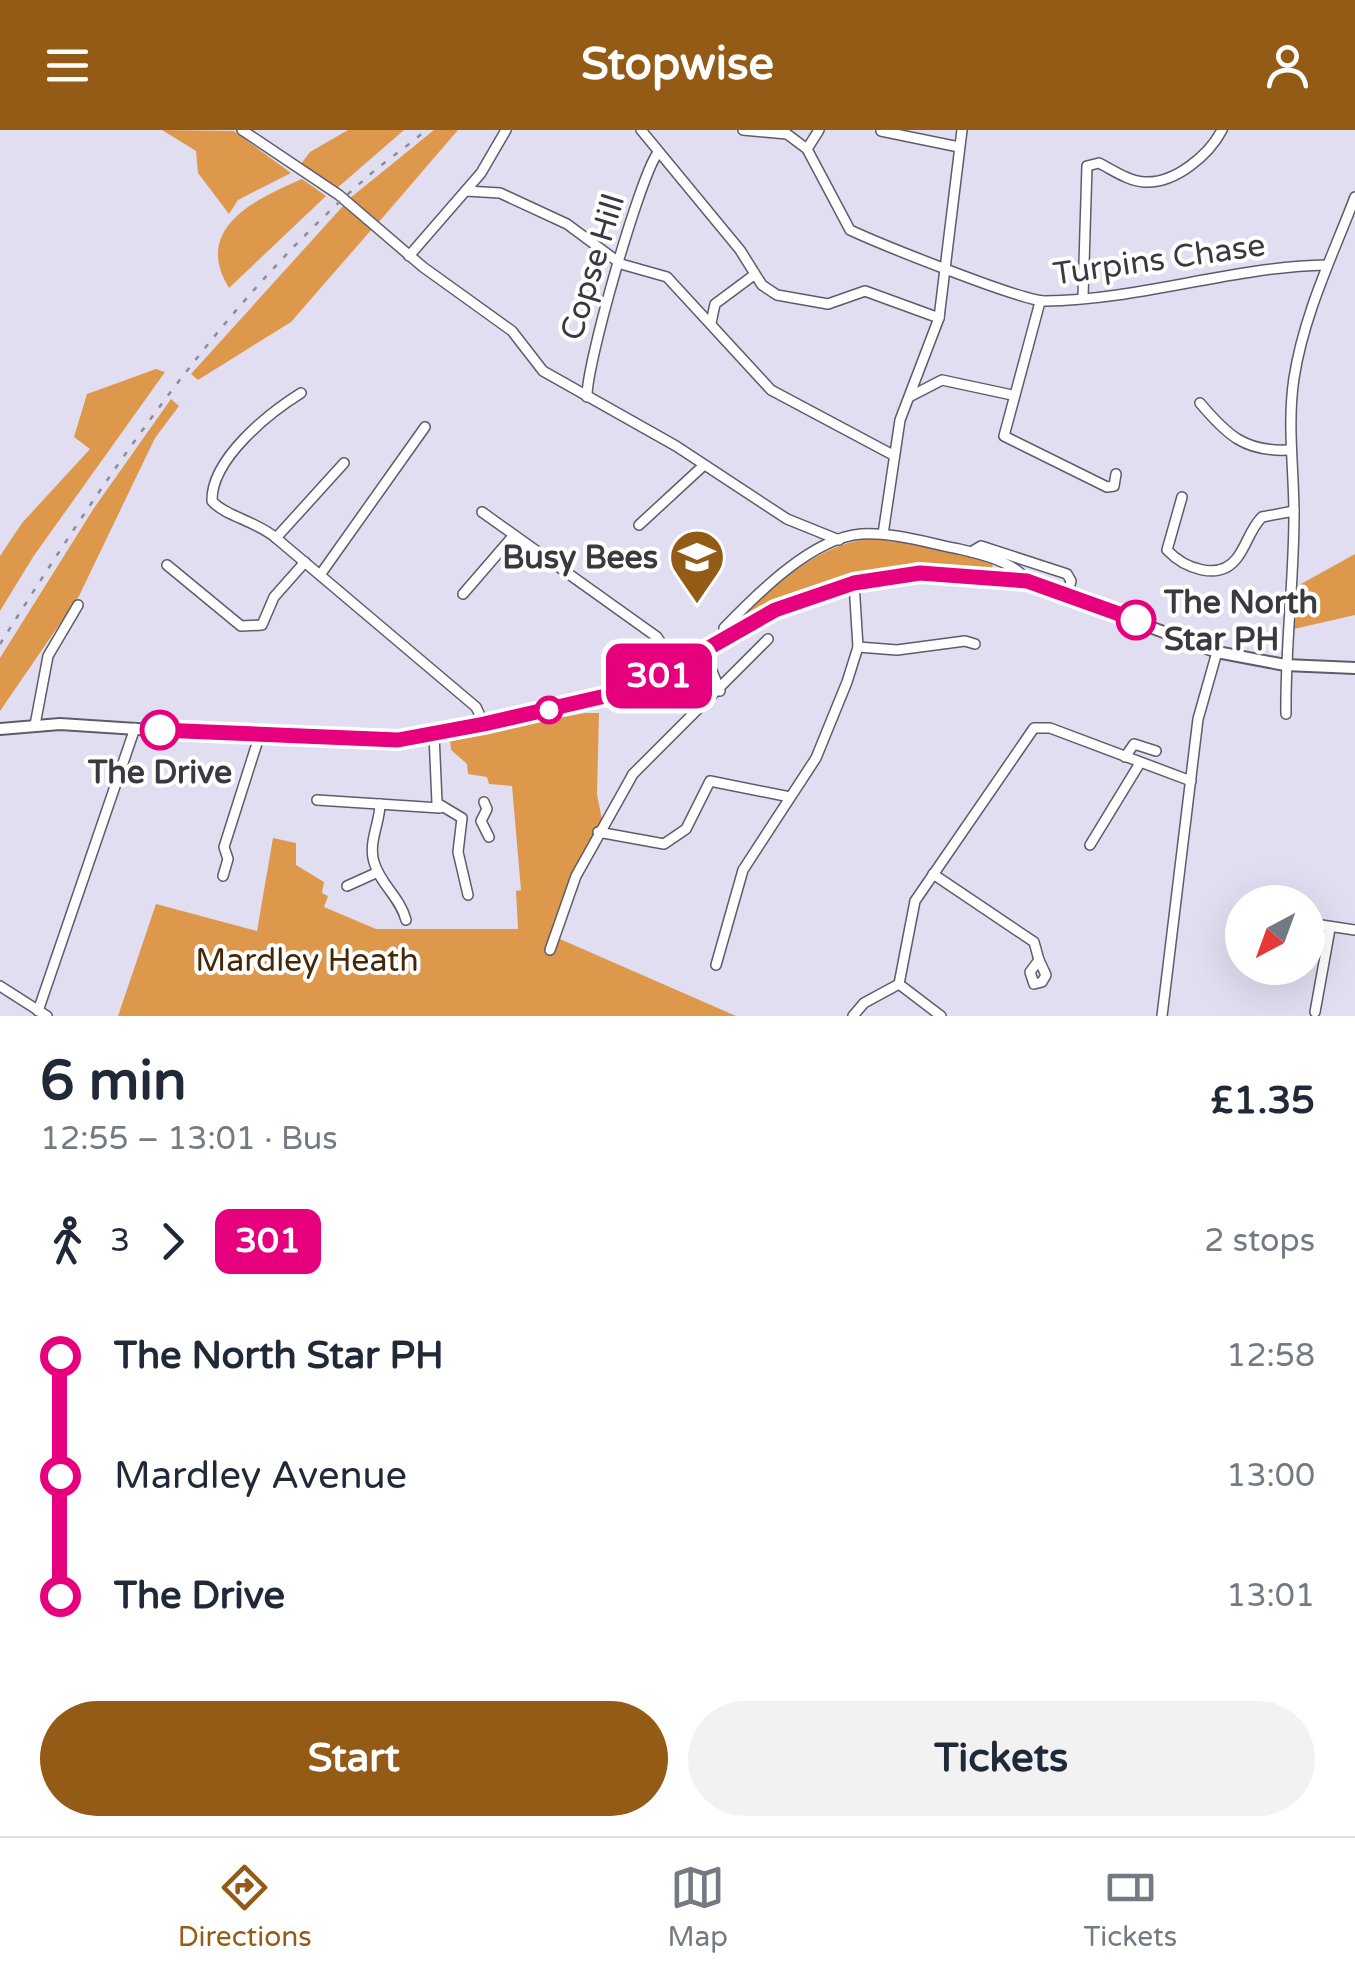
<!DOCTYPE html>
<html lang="en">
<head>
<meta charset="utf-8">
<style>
  :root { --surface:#fff; --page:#f2f2f3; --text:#1f2937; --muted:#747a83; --line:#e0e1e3; --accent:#935b15 }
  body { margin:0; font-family:"Varela Round",sans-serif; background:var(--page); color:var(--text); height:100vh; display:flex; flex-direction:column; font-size:38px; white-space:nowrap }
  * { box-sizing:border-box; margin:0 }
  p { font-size:32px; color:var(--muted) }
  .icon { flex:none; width:55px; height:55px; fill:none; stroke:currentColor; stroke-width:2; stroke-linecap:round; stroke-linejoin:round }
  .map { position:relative; height:886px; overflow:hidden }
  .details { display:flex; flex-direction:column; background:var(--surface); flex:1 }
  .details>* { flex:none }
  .badge { padding:0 20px; border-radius:15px; font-size:35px; line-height:65px }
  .needle { width:65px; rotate:221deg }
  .controls { position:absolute; left:1225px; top:755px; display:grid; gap:20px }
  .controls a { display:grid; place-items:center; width:100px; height:100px; border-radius:50%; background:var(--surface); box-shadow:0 10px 40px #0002; font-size:50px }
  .map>.badge { position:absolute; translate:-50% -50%; box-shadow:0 0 0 5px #fff }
  .legs { display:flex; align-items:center; gap:15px; height:110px; padding:0 40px; font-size:32px }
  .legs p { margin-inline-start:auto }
  .head { display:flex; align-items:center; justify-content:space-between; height:170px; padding:0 40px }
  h1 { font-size:55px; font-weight:800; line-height:75px }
  .cta { display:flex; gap:20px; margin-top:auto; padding:20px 40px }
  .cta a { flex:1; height:115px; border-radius:60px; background:var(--accent); color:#fff; font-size:40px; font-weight:800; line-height:115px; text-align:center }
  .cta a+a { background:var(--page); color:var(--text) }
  ul { padding:0 40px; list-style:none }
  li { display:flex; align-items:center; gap:35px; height:120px; font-size:38px }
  li i { display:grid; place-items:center; width:15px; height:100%; margin:0 12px; background:currentColor }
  li i::after { content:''; width:25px; height:25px; margin:-12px; border:8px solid; border-radius:50%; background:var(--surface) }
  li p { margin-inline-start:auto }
  li:first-child i { background:linear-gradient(#0000 50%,currentColor 0) }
  li:last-child i { background:linear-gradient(currentColor 50%,#0000 0) }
  header { display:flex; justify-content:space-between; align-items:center; height:130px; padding:0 40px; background:var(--accent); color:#fff; font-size:45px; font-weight:800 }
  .dock { display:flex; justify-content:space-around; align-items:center; height:140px; border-top:2px solid var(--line); background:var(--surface); font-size:28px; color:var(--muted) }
  .dock a { display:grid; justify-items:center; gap:5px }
  .dock .selected { color:var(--accent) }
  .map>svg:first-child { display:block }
  .forest { fill:#dd984c }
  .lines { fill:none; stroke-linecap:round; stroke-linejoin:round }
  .minor-casing { stroke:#5e5c6b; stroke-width:12 }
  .major-casing { stroke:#5e5c6b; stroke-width:14 }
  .minor { stroke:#fff; stroke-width:9 }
  .major { stroke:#fff; stroke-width:10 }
  .rail { stroke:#8c8b98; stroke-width:2.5; stroke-dasharray:5 10; stroke-linecap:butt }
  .line-1-casing { stroke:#fff; stroke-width:22 }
  .line-1 { stroke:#e6007e; stroke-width:15 }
  .stop-1-dot { fill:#fff; stroke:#e6007e; stroke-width:5 }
  .labels { text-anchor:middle; stroke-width:8; stroke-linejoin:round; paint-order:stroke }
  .street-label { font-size:32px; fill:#393940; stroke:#fff }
  .poi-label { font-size:32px; font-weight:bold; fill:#393940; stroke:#fff; text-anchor:end }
  .stop-label { font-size:32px; font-weight:bold; fill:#393940; stroke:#fff; text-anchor:start }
  .park-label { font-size:32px; fill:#442807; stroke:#fff }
</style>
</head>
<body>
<header><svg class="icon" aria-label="menu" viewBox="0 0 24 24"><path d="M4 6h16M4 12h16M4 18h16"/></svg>Stopwise<svg class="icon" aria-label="person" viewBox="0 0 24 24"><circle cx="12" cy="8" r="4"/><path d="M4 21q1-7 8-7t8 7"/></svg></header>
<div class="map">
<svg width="1355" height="886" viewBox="0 0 1355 886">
  <rect width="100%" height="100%" fill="#e1def1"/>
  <g class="forest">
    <polygon points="162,0 234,1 291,43 238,70 229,84 198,43 196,21"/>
    <polygon points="348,0 404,0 336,59 301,34 310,22"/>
    <polygon points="434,0 458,0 378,93 349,69"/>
    <path d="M302,49l24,17 -97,92c-37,-60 27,-89 73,-109z"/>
    <polygon points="343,76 372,99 291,192 198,250 191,244"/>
    <polygon points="156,239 165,242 33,427 0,481 0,426 22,393 90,319 74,307 87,264"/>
    <polygon points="171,269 179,276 155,308 79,466 0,581 0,528 94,378"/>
    <path d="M884,408l92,17 16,7 1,8c-81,-4 -140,-1 -216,31 -16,7 -32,20 -48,25 46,-39 92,-89 155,-88z"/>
    <polygon points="1355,424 1355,485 1294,499 1301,454"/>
    <polygon points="585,583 599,583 597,664 602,690 576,740 553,806 736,886 118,886 156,774 257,801 273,708 296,713 296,735 324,752 322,763 328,766 324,777 376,799 518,799 516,761 521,760 512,656 489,654 487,647 468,644 467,634 451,620 450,608"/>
  </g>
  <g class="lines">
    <g class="minor-casing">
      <g id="minor">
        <polyline points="242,0 339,65 423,137 512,201 543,241 676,316 787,389 839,410"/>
        <polyline points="641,0 740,120 762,155 777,165 828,174 865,161 939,188"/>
        <path d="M743,0l44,4 20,15 43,81c28,13 171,71 195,71 95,-1 185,-34 281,-36"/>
        <polyline points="881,1 959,17"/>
        <polyline points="807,19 819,0"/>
        <polyline points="466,61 500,63 567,94 621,134 667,147 771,260 893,325"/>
        <polyline points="409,126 481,43 506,0"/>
        <path d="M1083,167l4,-131 12,-3c14,7 29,18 45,19 31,2 65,-27 78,-52"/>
        <polyline points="1040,172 1004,306 1107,357 1114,356 1116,344"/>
        <polyline points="711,193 715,174 754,145"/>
        <path d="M301,263c-32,20 -90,66 -89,108 13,15 44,20 64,37l200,169 8,17"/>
        <polyline points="911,266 942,250 1012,265"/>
        <path d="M587,267c-1,-32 52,-217 70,-243"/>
        <path d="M1200,273c27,32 45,49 88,47"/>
        <path d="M1182,367l-15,53c17,18 52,32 70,8 10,-13 13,-29 25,-41l32,-6"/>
        <polyline points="482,382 657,507 677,537"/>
        <polyline points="639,395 703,336"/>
        <polyline points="883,404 900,290 939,188 962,0"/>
        <polyline points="276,408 344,333"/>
        <polyline points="971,422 981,416 1067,444 1071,451 1068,463"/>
        <polyline points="167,435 241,496 262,495 274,467 305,432"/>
        <polyline points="320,445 425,297"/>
        <polyline points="463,464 514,405"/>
        <path d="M725,507l-1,-9c33,-34 88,-90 137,-94 33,-2 67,9 98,15 22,5 56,13 68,32"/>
        <polyline points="858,517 897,520 965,511 975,514"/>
        <polyline points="704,521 720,561"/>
        <path d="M1286,584c-1,-67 8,-132 8,-199 0,-46 -7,-90 0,-137 10,-64 38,-121 61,-181"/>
        <polyline points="35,595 48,526 78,475"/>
        <polyline points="434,604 437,673 462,688 458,722 468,765"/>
        <polyline points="1125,627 1134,614 1156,621"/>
        <polyline points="317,670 440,678"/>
        <polyline points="484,672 487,679 481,691 489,707"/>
        <path d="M380,674c0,19 -12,38 -6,58 6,22 26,35 32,58"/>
        <polyline points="598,702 664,714 686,699 710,651 790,667"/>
        <polyline points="1090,715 1140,633"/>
        <polyline points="933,744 1034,812 1039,830"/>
        <polyline points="223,746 228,729 224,717 259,607"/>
        <polyline points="347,756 378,742"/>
        <polyline points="1286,769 1288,772"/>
        <polyline points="1308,793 1355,800"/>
        <polyline points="550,820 576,746 633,644 768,509"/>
        <polygon points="1039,830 1046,845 1042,852 1034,854 1030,842"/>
        <polyline points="716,835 743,740 816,628 847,552 858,517 854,453"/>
        <polyline points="899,854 915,771 1034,598 1050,598 1191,651"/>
        <polyline points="899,854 941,886"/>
        <polyline points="0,856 47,886"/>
        <polyline points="38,881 135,598"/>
        <polyline points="1315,882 1330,799"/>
        <polyline points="853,886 864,873 899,854"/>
        <polyline points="1162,886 1198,589 1217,522"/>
      </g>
    </g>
    <g class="major-casing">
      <polyline id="major" points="0,599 60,594 259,607 398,610 614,564 677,537 775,480 854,453 920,443 1027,451 1217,522 1285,535 1355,538"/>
    </g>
    <use href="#minor" class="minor"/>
    <use href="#major" class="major"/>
    <path class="rail" d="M0,514c105,-166 217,-336 366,-466 19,-17 41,-31 60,-48"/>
  </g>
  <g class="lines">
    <g class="line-1-casing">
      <polyline id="line-1" points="160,600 398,610 484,594 614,564 677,536 775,480 854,453 920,443 1027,451 1136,490"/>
    </g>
    <use href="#line-1" class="line-1"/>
  </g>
  <defs>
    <g id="school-pin" transform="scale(2.875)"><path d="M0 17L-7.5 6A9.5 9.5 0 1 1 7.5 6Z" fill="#935b15" stroke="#fff"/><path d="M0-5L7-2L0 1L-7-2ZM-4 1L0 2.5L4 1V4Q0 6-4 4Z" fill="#fff"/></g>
  </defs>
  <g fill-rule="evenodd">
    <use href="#school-pin" x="697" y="427"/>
  </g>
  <g class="stop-1-dot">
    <circle cx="1136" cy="490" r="18"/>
    <circle cx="549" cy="580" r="12"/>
    <circle cx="160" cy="600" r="18"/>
  </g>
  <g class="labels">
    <g class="street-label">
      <text transform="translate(1159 129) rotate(-8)" y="11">Turpins Chase</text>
      <text transform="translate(592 137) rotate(-73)" y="11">Copse Hill</text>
    </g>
    <g class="poi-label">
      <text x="658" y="438">Busy Bees</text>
    </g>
    <g class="stop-label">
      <text x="1164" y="483">The North<tspan x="1164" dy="37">Star PH</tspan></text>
      <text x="160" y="653" text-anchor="middle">The Drive</text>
    </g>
    <g class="park-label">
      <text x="307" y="841">Mardley Heath</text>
    </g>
  </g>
</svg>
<div class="controls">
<a><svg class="needle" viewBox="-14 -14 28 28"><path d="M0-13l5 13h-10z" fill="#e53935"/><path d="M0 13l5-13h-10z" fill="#747a83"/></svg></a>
</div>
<b class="badge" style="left:659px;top:546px;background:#e6007e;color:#fff">301</b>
</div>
<section class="details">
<div class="head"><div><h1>6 min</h1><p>12:55 – 13:01 · Bus</p></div><b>£1.35</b></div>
<div class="legs"><svg class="icon" aria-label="walk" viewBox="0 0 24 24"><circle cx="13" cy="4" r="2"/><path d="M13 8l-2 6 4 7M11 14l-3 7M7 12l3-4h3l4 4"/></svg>3<svg class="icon" aria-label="forward" viewBox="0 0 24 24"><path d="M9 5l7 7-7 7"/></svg><b class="badge" style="background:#e6007e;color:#fff">301</b><p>2 stops</p></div>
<ul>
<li><i style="color:#e6007e"></i><b>The North Star PH</b><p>12:58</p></li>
<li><i style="color:#e6007e"></i><span>Mardley Avenue</span><p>13:00</p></li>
<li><i style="color:#e6007e"></i><b>The Drive</b><p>13:01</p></li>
</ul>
<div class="cta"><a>Start</a><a>Tickets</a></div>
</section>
<nav class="dock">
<a class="selected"><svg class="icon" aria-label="directions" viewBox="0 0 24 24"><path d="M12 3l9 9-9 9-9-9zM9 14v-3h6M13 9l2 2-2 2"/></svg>Directions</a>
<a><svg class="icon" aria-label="map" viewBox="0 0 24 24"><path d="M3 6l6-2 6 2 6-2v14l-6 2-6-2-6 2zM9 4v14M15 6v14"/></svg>Map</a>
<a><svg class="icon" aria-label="tickets" viewBox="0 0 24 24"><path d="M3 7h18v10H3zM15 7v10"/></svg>Tickets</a>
</nav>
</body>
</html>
